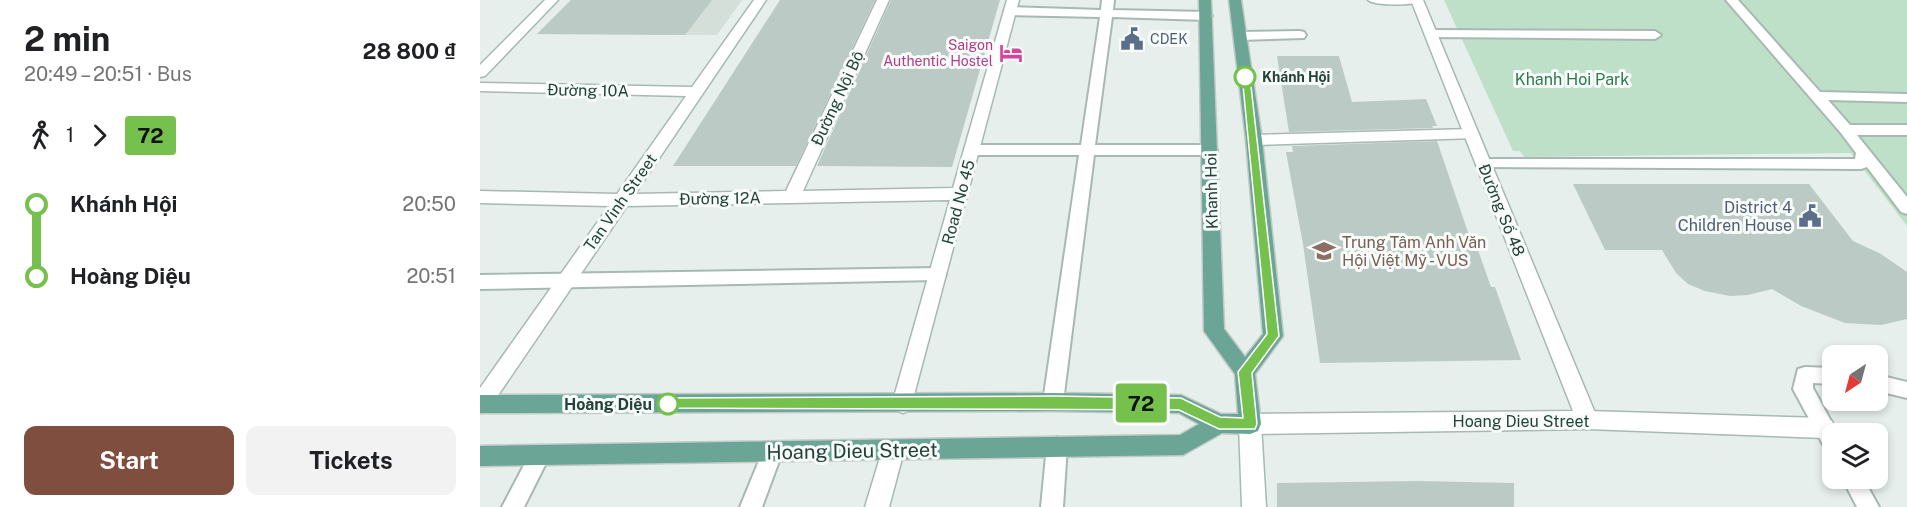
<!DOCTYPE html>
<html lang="en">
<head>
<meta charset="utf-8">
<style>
  :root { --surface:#fff; --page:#f2f2f2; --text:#202124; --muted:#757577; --accent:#7f4e3f }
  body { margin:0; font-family:"Public Sans",sans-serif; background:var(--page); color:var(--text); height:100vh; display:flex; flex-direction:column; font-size:22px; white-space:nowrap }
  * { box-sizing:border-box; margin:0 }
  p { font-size:20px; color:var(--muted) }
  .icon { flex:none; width:33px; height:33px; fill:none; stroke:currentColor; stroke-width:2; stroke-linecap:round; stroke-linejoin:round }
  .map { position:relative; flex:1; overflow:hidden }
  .panel { display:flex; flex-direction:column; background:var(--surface); width:480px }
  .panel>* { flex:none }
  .badge { padding:0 12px; border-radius:4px; font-size:21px; line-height:39px }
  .needle { width:39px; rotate:216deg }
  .fabs { position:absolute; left:1342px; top:345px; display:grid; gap:12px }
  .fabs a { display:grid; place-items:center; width:66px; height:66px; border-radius:12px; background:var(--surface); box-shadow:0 3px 9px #0003; font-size:30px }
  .map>.badge { position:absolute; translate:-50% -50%; box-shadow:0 0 0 3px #fff }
  .legs { display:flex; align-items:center; gap:9px; height:66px; padding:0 24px; font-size:20px }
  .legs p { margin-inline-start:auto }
  .overview { display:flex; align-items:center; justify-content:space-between; height:102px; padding:0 24px }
  h1 { font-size:33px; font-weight:700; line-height:45px }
  .cta { display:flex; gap:12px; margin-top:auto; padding:12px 24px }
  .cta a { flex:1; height:69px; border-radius:12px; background:var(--accent); color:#fff; font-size:24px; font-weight:700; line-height:69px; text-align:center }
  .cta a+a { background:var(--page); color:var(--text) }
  ul { padding:0 24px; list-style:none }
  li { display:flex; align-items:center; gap:21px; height:72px; font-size:22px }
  li i { display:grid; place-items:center; width:9px; height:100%; margin:0 8px; background:currentColor }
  li i::after { content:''; width:15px; height:15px; margin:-8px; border:4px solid; border-radius:50%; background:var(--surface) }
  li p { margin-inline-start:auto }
  li:first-child i { background:linear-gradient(#0000 50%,currentColor 0) }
  li:last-child i { background:linear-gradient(currentColor 50%,#0000 0) }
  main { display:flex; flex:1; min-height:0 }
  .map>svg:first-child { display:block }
  .built { fill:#d4dfda }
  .green { fill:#bfe0c8 }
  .building { fill:#bbcac4 }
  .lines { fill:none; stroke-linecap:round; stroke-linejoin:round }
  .service-casing { stroke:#a8b8b2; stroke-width:4 }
  .minor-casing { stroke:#a8b8b2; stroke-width:3 }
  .tertiary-casing { stroke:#a8b8b2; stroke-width:3 }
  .secondary-casing { stroke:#a4bbb3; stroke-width:3 }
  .primary-casing { stroke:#c2cac8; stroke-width:3 }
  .service { fill:#fff; fill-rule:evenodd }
  .minor { fill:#fff; fill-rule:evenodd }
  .tertiary { fill:#fff; fill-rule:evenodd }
  .secondary { fill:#fff; fill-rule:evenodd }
  .primary { fill:#6aa596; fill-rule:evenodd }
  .line-1 { fill:#76c04d; stroke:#fff; stroke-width:1.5 }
  .stop-1-dot { fill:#fff; stroke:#76c04d; stroke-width:3 }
  .labels { text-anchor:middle; stroke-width:6; stroke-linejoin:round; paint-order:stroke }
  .far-service-label { font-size:14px; fill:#4e5e75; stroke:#f7fbf9; text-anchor:start }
  .far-hotel-label { font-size:14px; fill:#b23c85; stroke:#f7fbf9; text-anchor:end }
  .far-stop-label { font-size:14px; font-weight:bold; fill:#24423a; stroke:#f7fbf9; text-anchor:start }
  .park-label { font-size:16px; fill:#2d7a4b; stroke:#f7fbf9 }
  .street-label { font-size:16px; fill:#24423a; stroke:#f7fbf9 }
  .service-label { font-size:16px; fill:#4e5e75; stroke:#f7fbf9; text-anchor:end }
  .education-label { font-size:16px; fill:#785e54; stroke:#f7fbf9; text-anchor:start }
  .stop-label { font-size:16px; font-weight:bold; fill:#24423a; stroke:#f7fbf9; text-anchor:end }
  .near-street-label { font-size:20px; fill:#24423a; stroke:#f7fbf9 }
</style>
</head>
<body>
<main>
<section class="panel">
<div class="overview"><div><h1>2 min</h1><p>20:49 – 20:51 · Bus</p></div><b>28 800 ₫</b></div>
<div class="legs"><svg class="icon" aria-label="walk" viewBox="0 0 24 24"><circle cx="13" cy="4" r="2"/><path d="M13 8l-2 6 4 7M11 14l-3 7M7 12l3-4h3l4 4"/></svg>1<svg class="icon" aria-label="forward" viewBox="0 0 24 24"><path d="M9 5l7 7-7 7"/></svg><b class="badge" style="background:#76c04d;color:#111">72</b></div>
<ul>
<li><i style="color:#76c04d"></i><b>Khánh Hội</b><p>20:50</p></li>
<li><i style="color:#76c04d"></i><b>Hoàng Diệu</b><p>20:51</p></li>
</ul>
<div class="cta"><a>Start</a><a>Tickets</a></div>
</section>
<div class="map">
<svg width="1427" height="507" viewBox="0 0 1427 507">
  <rect width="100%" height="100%" fill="#e6efeb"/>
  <polygon class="built" points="91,0 262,0 237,35 57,34"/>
  <polygon class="green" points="964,0 1427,0 1427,226 1371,153 1044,157 1040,151 1033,151"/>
  <g class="building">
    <polygon points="91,0 232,0 205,35 57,34"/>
    <polygon points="300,0 395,0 316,166 193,166"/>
    <polygon points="411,0 520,0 472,167 337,166"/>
    <polygon points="797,56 859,56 872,102 946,99 957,126 952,126 953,128 809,132"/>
    <polygon points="957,141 994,250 998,250 1011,287 1015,287 1041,360 840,363 823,244 806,152 813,152 812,146"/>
    <polygon points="1093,184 1329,184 1373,241 1401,254 1427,272 1427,319 1401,325 1365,323 1321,306 1292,289 1268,295 1250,296 1225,291 1208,284 1196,273 1182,250 1125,250"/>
    <polygon points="938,481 1034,483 1034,507 797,507 797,483"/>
  </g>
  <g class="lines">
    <g class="service-casing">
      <g id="service">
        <polygon points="622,0 634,0 633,10 726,12 732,16 726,20 632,17 615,145 730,145 737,150 730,155 614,155 583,402 580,408 573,410 566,408 563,402 599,155 492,155 485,150 492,145 601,145 620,17 530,15 524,11 530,7 621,10"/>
        <polygon points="1246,0 1258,0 1340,92 1427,94 1427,102 1348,100 1370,125 1427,125 1427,135 1377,135 1427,197 1427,214 1421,212 1387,167 1381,169 998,167 996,164 1003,159 1375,159 1376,153 1361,133"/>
        <polygon points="951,30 1175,31 1181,35 1175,39 947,37 945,34 947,31"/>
        <polygon points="820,31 824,32 826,35 824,38 760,40 754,36 760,32"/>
        <polygon points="458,268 464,269 466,274 464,279 458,280 0,289 0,275"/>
        <polygon points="1325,367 1353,368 1353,384 1333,383 1333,388 1358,434 1353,434 1353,453 1346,450 1313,389 1318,369"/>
        <polygon points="1398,375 1427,382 1427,398 1398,391"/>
        <polygon points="577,437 584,440 587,446 583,507 561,507 567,446 570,440"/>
        <polygon points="292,444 299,446 302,453 282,507 260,507 285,446"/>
        <polygon points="60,446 67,448 70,455 44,507 22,507 53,448"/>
        <polygon points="1362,478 1383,478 1399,507 1377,507"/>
      </g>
    </g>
    <g class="minor-casing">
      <g id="minor">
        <polygon points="65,0 78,0 5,76 0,77 0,65"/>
        <polygon points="274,0 286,0 155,194 306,191 397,0 409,0 323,191 473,188 527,0 539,0 430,410 423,413 416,410 412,404 470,200 147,206 8,410 0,413 0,388 129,206 0,203 0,191 137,194 206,96 0,91 0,83 212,87"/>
        <path d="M888,0h55c-6,6 -49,6 -55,0z"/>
        <polygon points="991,129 999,134 997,138 774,145 766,140 774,135"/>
        <polygon points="1107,411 1344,418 1352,421 1355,428 1352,435 1344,438 1107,429 1099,427 1096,420 1099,413"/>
        <polygon points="413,441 421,444 424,451 409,507 385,507 402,451 405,444"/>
      </g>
    </g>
    <g class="tertiary-casing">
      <polygon id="tertiary" points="931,0 943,0 1118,420 1115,427 1107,429 770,434 762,431 759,424 762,417 770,414 1093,411"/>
    </g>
    <g class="secondary-casing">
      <polygon id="secondary" points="770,414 778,417 781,424 786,507 762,507 759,424 762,417"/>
    </g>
    <g class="primary-casing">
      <polygon id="primary" points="719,0 731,0 744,329 765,357 783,334 766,140 749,0 761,0 782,140 803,336 775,374 781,424 778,431 770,434 742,433 703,455 0,466 0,446 700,435 719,424 699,413 573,411 0,413 0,395 573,393 701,395 741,414 758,414 755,374 724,331"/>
    </g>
    <use href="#service" class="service"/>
    <use href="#minor" class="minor"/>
    <use href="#tertiary" class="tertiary"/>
    <use href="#secondary" class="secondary"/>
    <use href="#primary" class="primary"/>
  </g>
  <polygon class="line-1" points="762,75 770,77 799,336 772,373 777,424 775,429 739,429 699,410 184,408 182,404 184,400 188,398 573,396 701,398 740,417 763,418 758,372 787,334"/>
  <defs>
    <g id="civic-bare" transform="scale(1.8)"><path d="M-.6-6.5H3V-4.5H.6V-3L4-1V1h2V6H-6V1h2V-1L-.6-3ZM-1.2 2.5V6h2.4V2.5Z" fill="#5c6f8a" stroke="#f7fbf9" stroke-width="2.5" paint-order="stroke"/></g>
    <g id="hotel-bare" transform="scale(1.8)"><path d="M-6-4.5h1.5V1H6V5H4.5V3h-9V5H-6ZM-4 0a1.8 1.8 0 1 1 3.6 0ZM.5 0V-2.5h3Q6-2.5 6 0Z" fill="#d1479c" stroke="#f7fbf9" stroke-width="2.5" paint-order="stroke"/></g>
    <g id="school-bare" transform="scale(1.8)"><path d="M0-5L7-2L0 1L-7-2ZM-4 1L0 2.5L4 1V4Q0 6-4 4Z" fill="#8d6e63" stroke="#f7fbf9" stroke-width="2.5" paint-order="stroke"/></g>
  </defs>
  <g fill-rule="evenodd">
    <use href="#civic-bare" x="652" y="39"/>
    <use href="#hotel-bare" x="531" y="53"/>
    <use href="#civic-bare" x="1330" y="216"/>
    <use href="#school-bare" x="844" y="251"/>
  </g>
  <g class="stop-1-dot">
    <circle cx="765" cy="77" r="10"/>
    <circle cx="188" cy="404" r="10"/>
  </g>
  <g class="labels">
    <g class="far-service-label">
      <text x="670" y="44">CDEK</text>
    </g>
    <g class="far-hotel-label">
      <text x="513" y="50">Saigon<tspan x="513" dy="16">Authentic Hostel</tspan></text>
    </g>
    <g class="far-stop-label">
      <text x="782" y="82">Khánh Hội</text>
    </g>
    <g class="park-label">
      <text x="1092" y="85">Khanh Hoi Park</text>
    </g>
    <g class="street-label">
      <text transform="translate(108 90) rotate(1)" y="6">Đường 10A</text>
      <text transform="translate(357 98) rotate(-65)" y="6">Đường Nội Bộ</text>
      <text transform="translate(731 191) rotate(-91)" y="6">Khanh Hoi</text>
      <text transform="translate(240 198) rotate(-1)" y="6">Đường 12A</text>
      <text transform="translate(140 202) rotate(-55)" y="6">Tan Vinh Street</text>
      <text transform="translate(478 202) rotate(-75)" y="6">Road No 45</text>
      <text transform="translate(1022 210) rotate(68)" y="6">Đường Số 48</text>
      <text x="1041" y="427">Hoang Dieu Street</text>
    </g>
    <g class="service-label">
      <text x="1312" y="213">District 4<tspan x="1312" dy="18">Children House</tspan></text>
    </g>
    <g class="education-label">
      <text x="862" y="248">Trung Tâm Anh Văn<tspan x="862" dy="18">Hội Việt Mỹ - VUS</tspan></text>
    </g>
    <g class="stop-label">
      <text x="172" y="410">Hoàng Diệu</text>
    </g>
    <g class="near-street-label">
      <text transform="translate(372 451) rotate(-1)" y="7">Hoang Dieu Street</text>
    </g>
  </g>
</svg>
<div class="fabs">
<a><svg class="needle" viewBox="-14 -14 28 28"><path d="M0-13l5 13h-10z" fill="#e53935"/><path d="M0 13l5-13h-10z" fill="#757577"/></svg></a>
<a><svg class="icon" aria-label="layers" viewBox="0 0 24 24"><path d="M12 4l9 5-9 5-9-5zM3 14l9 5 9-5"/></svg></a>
</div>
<b class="badge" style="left:661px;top:403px;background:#76c04d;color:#111">72</b>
</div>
</main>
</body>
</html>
